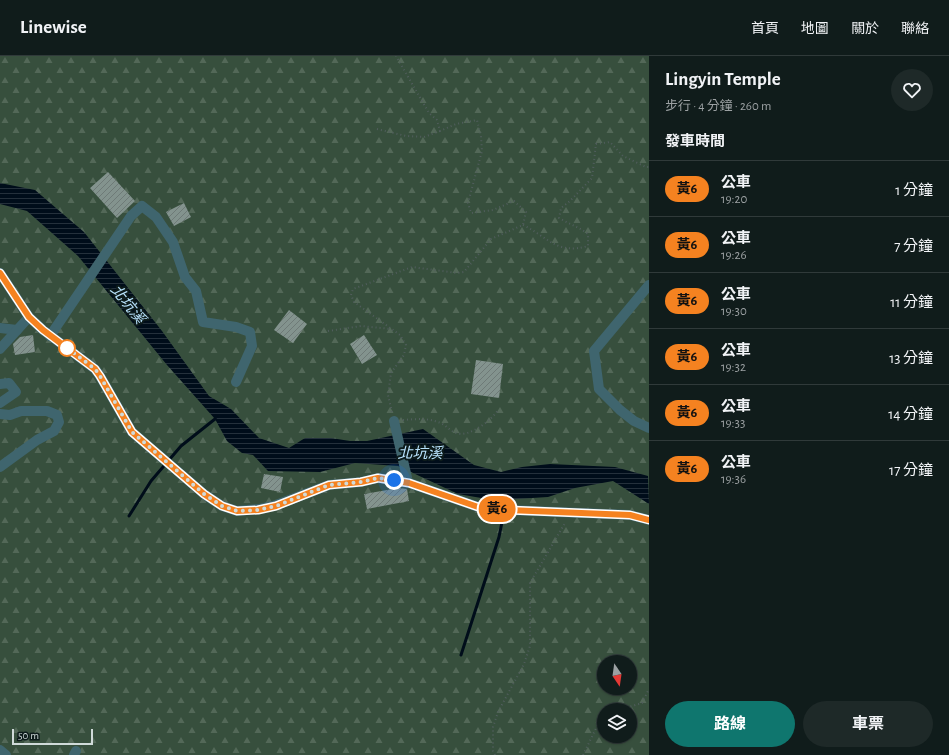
<!DOCTYPE html>
<html lang="zh-TW">
<head>
<meta charset="utf-8">
<style>
  :root { --surface:#101c1b; --page:#1e2928; --text:#f1f3f6; --muted:#9ca1a3; --line:#303a3a; --accent:#0f766e }
  body { margin:0; font-family:"Alegreya Sans","Noto Sans TC",sans-serif; background:var(--page); color:var(--text); height:100vh; display:flex; flex-direction:column; font-size:15px; white-space:nowrap }
  * { box-sizing:border-box; margin:0 }
  p { font-size:13px; color:var(--muted) }
  .icon { flex:none; width:22px; height:22px; fill:none; stroke:currentColor; stroke-width:2; stroke-linecap:round; stroke-linejoin:round }
  .map { position:relative; flex:1; overflow:hidden }
  .side { display:flex; flex-direction:column; background:var(--surface); width:300px }
  .side>* { flex:none }
  .badge { padding:0 8px; border-radius:13px; font-size:14px; line-height:26px }
  .needle { width:26px; rotate:167deg }
  .fabs { position:absolute; left:597px; top:599px; display:grid; gap:8px }
  .fabs a { display:grid; place-items:center; width:40px; height:40px; border-radius:50%; background:var(--surface); box-shadow:0 1px 3px #0004,0 0 0 1px var(--line); font-size:20px }
  .scale { position:absolute; left:12px; bottom:10px; width:81px; box-sizing:border-box; padding-left:4px; border:2px solid #d0dad9; border-top:0; font-size:11px; line-height:14px; white-space:nowrap; color:#d0dad9; -webkit-text-stroke:3px #0d1b1b; paint-order:stroke }
  .you { position:absolute; width:20px; height:20px; margin:-10px; border:3px solid #fff; border-radius:50%; background:#1a73e8; box-shadow:0 0 0 6px #1a73e833 }
  .map>.badge { position:absolute; translate:-50% -50%; box-shadow:0 0 0 2px #fff }
  h2 { padding:0 16px; font-size:15px; line-height:36px }
  .round { display:grid; place-items:center; flex:none; width:42px; height:42px; border-radius:21px; background:var(--page) }
  .headline { display:flex; align-items:center; justify-content:space-between; height:68px; padding:0 16px }
  h1 { font-size:19px; font-weight:700; line-height:30px }
  .action { display:flex; gap:8px; margin-top:auto; padding:8px 16px }
  .action a { flex:1; height:46px; border-radius:24px; background:var(--accent); color:#fff; font-size:16px; font-weight:700; line-height:46px; text-align:center }
  .action a+a { background:var(--page); color:var(--text) }
  ul { padding:0; list-style:none }
  li { display:flex; align-items:center; gap:12px; height:56px; padding:0 16px; border-top:1px solid var(--line) }
  li div { flex:1 }
  li b { display:block; font-size:15px }
  li em { font-style:normal }
  li .badge { min-width:44px; font-weight:700; text-align:center }
  header { display:flex; align-items:center; gap:24px; box-sizing:border-box; height:56px; padding:0 20px; background:var(--surface); border-bottom:1px solid var(--line) }
  header strong { font-size:19px }
  nav { display:flex; gap:22px; margin-inline-start:auto; font-size:14px }
  main { display:flex; flex:1; min-height:0 }
  .map>svg:first-child { display:block }
  .forest { fill:url(#forest-firs); fill-rule:evenodd }
  .water { fill:url(#water-rules) }
  .lines { fill:none; stroke-linecap:round; stroke-linejoin:round }
  .stream { stroke:#000d1a; stroke-width:3 }
  .building { fill:url(#building-hatch) }
  .path { stroke:#515e5d; stroke-width:2; stroke-dasharray:1 3; stroke-linecap:butt }
  .minor { stroke:#3f656e; stroke-width:10 }
  .line-casing { stroke:#fff; stroke-width:9 }
  .line { stroke:#f58220; stroke-width:6 }
  .walk { stroke:#d0dad9; stroke-width:4; stroke-dasharray:0 7.2 }
  .stop-dot { fill:#fff; stroke:#f58220; stroke-width:2 }
  .labels { text-anchor:middle; stroke-width:4; stroke-linejoin:round; paint-order:stroke }
  .water-label { font-size:15px; font-style:italic; fill:#b8e2fc; stroke:#0d1b1b }
</style>
</head>
<body>
<header>
<strong>Linewise</strong>
<nav><a>首頁</a><a>地圖</a><a>關於</a><a>聯絡</a></nav>
</header>
<main>
<div class="map">
<svg width="649" height="699" viewBox="0 0 649 699">
  <defs>
    <pattern id="forest-firs" width="22" height="20" patternUnits="userSpaceOnUse"><rect width="22" height="20" fill="#374f3d"/><path d="M5 1l3.5 6h-7zM16 11l3.5 6h-7z" fill="#536858"/></pattern>
    <pattern id="water-rules" width="6" height="5" patternUnits="userSpaceOnUse"><rect width="6" height="5" fill="#000d1a"/><path d="M0 2.5h6" fill="none" stroke="#24303b"/></pattern>
    <pattern id="building-hatch" width="6" height="6" patternUnits="userSpaceOnUse"><rect width="6" height="6" fill="#83938e"/><path d="M-1 1l2-2M0 6l6-6M5 7l2-2" fill="none" stroke="#6e7a77"/></pattern>
  </defs>
  <rect width="100%" height="100%" fill="#162524"/>
  <path class="forest" d="M0,0h649v699h-649zM604,606h26v26h-26zM604,654h26v26h-26z"/>
  <polygon class="water" points="0,127 35,134 84,176 162,275 209,340 231,353 259,382 289,392 305,382 331,382 350,385 367,385 423,373 474,409 501,416 522,411 550,408 615,411 648,420 649,448 613,425 575,432 548,441 501,444 487,443 458,438 398,410 355,407 320,416 268,415 253,399 242,397 227,385 215,363 167,309 78,200 27,155 0,148"/>
  <g class="lines">
    <g class="stream">
      <polyline points="129,460 151,425 181,390 215,363 216,360"/>
      <polyline points="461,599 499,481 507,441"/>
    </g>
  </g>
  <g class="building">
    <polygon points="108,116 135,145 117,162 90,132"/>
    <polygon points="184,147 191,161 174,170 166,156"/>
    <polygon points="289,254 307,268 293,287 274,274"/>
    <polygon points="33,279 35,296 15,299 13,288 20,281"/>
    <polygon points="364,279 377,299 362,308 350,288"/>
    <polygon points="476,304 503,308 499,342 471,338"/>
    <polygon points="264,418 283,421 280,436 261,432"/>
    <polygon points="399,432 407,433 409,445 367,453 364,438"/>
  </g>
  <g class="lines">
    <g class="path">
      <polyline points="377,73 406,80 424,81 440,75"/>
      <path d="M523,169c25,12 34,30 65,21v-12c-9,-7 -19,-10 -29,-16l2,-10 9,-7 22,-23 4,-34 14,-2 13,14 23,11h3"/>
      <polyline points="328,275 361,270 391,273"/>
      <polyline points="392,356 388,339 391,317 404,299 406,289 400,279 354,246 351,239 353,233 412,211 457,217 464,216 491,183 523,169 526,156 514,145 493,154 471,157 468,147 482,95 481,80 477,64 456,68 440,75 437,64 429,57 396,0"/>
      <path d="M403,364c12,-1 24,-2 35,2 7,2 12,9 18,11 13,5 36,-13 42,-23"/>
      <polyline points="619,654 642,647 649,633"/>
      <polyline points="495,699 493,695 493,671 498,656 524,608 530,590 530,527 565,467"/>
      <polyline points="583,699 602,660 604,659"/>
    </g>
    <g class="minor">
      <polyline points="0,217 29,261 43,274 95,313 100,320 132,376 204,438 222,450 237,455 259,453 276,449 329,429 361,426 378,422 409,427 484,453 630,459 649,464"/>
      <polyline points="649,229 594,295 599,333 620,354 634,365 649,372"/>
      <polyline points="0,272 17,274"/>
      <polyline points="50,280 131,160 142,150 156,161 173,186 185,221 196,235 203,266 236,271 250,276 252,290 236,326"/>
      <polyline points="0,293 29,261"/>
      <polyline points="0,328 9,327 16,336 0,347"/>
      <polyline points="0,358 10,359 21,355 47,355 57,359 59,366 54,375 37,384 0,411"/>
      <polyline points="394,365 408,426"/>
      <polyline points="0,694 6,699"/>
      <polyline points="74,699 76,695"/>
    </g>
  </g>
  <g class="lines">
    <g class="line-casing">
      <polyline id="line" points="0,217 29,261 43,274 95,313 100,320 132,376 204,438 222,450 237,455 258,454 276,450 329,429 361,426 378,422 409,427 484,453 630,459 649,464"/>
    </g>
    <use href="#line" class="line"/>
    <polyline class="walk" points="67,292 62,288 95,313 100,320 132,376 204,438 222,450 237,455 258,454 276,450 329,429 361,426 378,422 394,424"/>
  </g>
  <circle class="stop-dot" cx="67" cy="292" r="8"/>
  <g class="labels">
    <g class="water-label">
      <text transform="translate(128 248) rotate(51)" y="5">北坑溪</text>
      <text x="420" y="402">北坑溪</text>
    </g>
  </g>
</svg>
<div class="fabs">
<a><svg class="needle" viewBox="-14 -14 28 28"><path d="M0-13l5 13h-10z" fill="#e53935"/><path d="M0 13l5-13h-10z" fill="#9ca1a3"/></svg></a>
<a><svg class="icon" aria-label="layers" viewBox="0 0 24 24"><path d="M12 4l9 5-9 5-9-5zM3 14l9 5 9-5"/></svg></a>
</div>
<div class="scale">50 m</div>
<div class="you" style="left:394px;top:424px"></div>
<b class="badge" style="left:497px;top:453px;background:#f58220;color:#111">黃6</b>
</div>
<section class="side">
<div class="headline"><div><h1>Lingyin Temple</h1><p>步行 · 4 分鐘 · 260 m</p></div><a class="round"><svg class="icon" aria-label="heart" viewBox="0 0 24 24"><path d="M12 20l-8-8c-3-5 5-10 8-4 3-6 11-1 8 4z"/></svg></a></div>
<h2>發車時間</h2>
<ul>
<li><span class="badge" style="background:#f58220;color:#111">黃6</span><div><b>公車</b><p>19:20</p></div><em>1 分鐘</em></li>
<li><span class="badge" style="background:#f58220;color:#111">黃6</span><div><b>公車</b><p>19:26</p></div><em>7 分鐘</em></li>
<li><span class="badge" style="background:#f58220;color:#111">黃6</span><div><b>公車</b><p>19:30</p></div><em>11 分鐘</em></li>
<li><span class="badge" style="background:#f58220;color:#111">黃6</span><div><b>公車</b><p>19:32</p></div><em>13 分鐘</em></li>
<li><span class="badge" style="background:#f58220;color:#111">黃6</span><div><b>公車</b><p>19:33</p></div><em>14 分鐘</em></li>
<li><span class="badge" style="background:#f58220;color:#111">黃6</span><div><b>公車</b><p>19:36</p></div><em>17 分鐘</em></li>
</ul>
<div class="action"><a>路線</a><a>車票</a></div>
</section>
</main>
</body>
</html>
